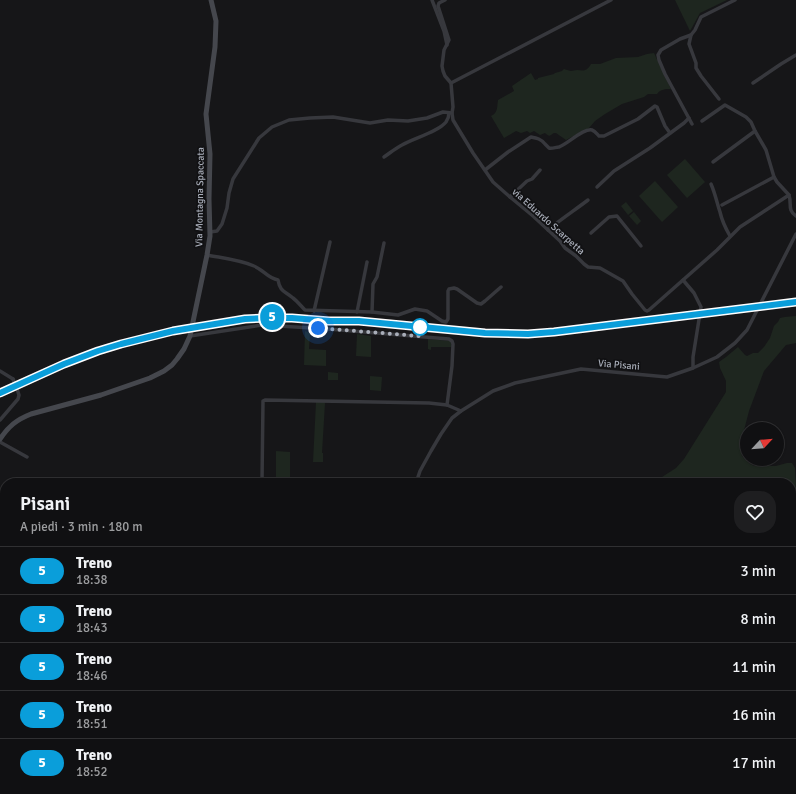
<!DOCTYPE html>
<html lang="it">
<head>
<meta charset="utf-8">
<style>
  :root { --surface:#101012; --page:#1e1e20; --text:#f1f3f6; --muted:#9c9d9f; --line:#303032 }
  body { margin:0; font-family:Signika,sans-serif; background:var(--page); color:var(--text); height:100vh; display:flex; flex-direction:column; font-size:15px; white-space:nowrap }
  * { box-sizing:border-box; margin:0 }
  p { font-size:13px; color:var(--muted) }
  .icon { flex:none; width:22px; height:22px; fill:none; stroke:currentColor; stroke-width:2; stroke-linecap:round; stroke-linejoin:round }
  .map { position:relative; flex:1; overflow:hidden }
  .side { position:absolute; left:0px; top:478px; width:796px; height:316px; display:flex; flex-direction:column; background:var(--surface); border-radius:16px 16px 0 0; box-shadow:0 1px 3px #0004,0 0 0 1px var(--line) }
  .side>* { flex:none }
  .badge { padding:0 8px; border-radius:13px; font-size:14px; line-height:26px }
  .needle { width:26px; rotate:64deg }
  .buttons { position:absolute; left:740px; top:422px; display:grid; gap:8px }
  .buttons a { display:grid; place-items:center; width:44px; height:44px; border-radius:50%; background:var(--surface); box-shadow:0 1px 3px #0004,0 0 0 1px var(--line); font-size:20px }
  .you { position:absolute; width:20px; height:20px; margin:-10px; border:3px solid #fff; border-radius:50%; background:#1a73e8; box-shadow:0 0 0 6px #1a73e833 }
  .map>.badge { position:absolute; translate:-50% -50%; box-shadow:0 0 0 2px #fff }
  .round { display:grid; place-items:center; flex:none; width:42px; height:42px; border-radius:16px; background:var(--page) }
  .summary { display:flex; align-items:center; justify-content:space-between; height:68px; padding:0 20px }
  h1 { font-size:19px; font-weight:600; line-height:30px }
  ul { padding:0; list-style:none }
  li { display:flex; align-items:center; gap:12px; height:48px; padding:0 20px; border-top:1px solid var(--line) }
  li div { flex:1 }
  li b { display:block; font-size:15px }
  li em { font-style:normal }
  li .badge { min-width:44px; font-weight:700; text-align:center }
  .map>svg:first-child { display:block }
  .green { fill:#1e261f }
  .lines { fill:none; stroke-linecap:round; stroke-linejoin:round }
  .street { stroke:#37383d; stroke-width:3.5 }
  .secondary { stroke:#45474d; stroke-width:5 }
  .rail-casing { stroke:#4a4c52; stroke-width:2.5 }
  .rail { stroke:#111113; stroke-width:1; stroke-dasharray:3; stroke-linecap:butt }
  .street-bridge { stroke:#37383d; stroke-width:3.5 }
  .line-casing { stroke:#fff; stroke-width:9 }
  .line { stroke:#0a9eda; stroke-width:6 }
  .walk { stroke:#a8adb8; stroke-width:4; stroke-dasharray:0 7.2 }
  .stop-dot { fill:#fff; stroke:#0a9eda; stroke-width:2 }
  .labels { text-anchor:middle; stroke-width:3.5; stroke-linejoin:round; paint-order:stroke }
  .street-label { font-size:10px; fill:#a8adb8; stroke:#111113 }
</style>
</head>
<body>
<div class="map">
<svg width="796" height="794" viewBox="0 0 796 794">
  <rect width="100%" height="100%" fill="#161618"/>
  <g class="green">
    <polygon points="675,0 727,0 700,13 690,31"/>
    <path d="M654,53l17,36c-6,0 -10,0 -14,5h-9l-4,3 -22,7 -17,10 -10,7 -6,7 -23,12 -10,-7h-2c-5,3 -4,4 -9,0l-5,2 -6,-4 -4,2 -3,-2 -6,2 -5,-2 -12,7 -13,-22c7,-3 6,-9 7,-16l16,-9 -2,-5 19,-13 4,7 3,-1v-1l16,-4 1,-1 7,-2 2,-2c2,1 4,1 7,2 2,0 4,-1 6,-1 7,1 10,1 14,-6h9l16,-6 22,-1 9,-3z"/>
    <polygon points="685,159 705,182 687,198 667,175"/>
    <polygon points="655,181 678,207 662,222 639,196"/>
    <polygon points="626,202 633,211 628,215 621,206"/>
    <polygon points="634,212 641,221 637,225 629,216"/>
    <polygon points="796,316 796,343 786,345 764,371 749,411 741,442 742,456 749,463 754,466 776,466 787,463 792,463 795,468 796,488 796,643 791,646 791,483 656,483 662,477 676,468 684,459 726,392 726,381 720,368 719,362 726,357 738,347 745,355 747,356 753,353 758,353 764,347 770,338 774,326 778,322 780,318 785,317"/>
    <polygon points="305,331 310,333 309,349 326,350 326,366 304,365"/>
    <polygon points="357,334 371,336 371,357 356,356"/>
    <polygon points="428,339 451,341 452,347 431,347 431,350 428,349"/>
    <polygon points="328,372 338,373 338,380 328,380"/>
    <polygon points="370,376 382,377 381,391 370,390"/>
    <polygon points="316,402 324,402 325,403 322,453 323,453 323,462 313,462"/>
    <polygon points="276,451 290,452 290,483 276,483"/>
    <polygon points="791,760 796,762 796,794 790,794 783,789 791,789"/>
    <polygon points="454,789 472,789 470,794 457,794"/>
    <polygon points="474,789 538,789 552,794 482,794"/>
    <polygon points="647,789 782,789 780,794 650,794"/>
  </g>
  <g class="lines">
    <g class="street">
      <polyline points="432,0 444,31 447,45"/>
      <path d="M445,0l-6,3 -1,3 11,34 -5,10 -2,16 1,5 2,5 6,7 2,24 -1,6 1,7 20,33 20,29 17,15 23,19 27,25 5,7 11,8 8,8 4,3 12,1 23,13 9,13 13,16 2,1 2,-1 68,-60 23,-23 49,-32c3,9 -2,15 7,21"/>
      <polyline points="691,35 689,44 696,63 696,68 701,76 719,99"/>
      <polyline points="451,83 611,0"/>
      <polyline points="753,83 781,64 796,55"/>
      <polyline points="702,121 725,105 746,117 751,122 755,131 766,150 774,177 777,182 789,195"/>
      <polyline points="692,124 665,74 659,60 658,55 661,50 680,39 691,35 695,30 701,17 735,0"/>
      <path d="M384,157c6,-4 12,-9 18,-12 12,-7 36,-13 44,-23 2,-3 3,-6 3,-9"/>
      <polyline points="713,162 755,131"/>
      <path d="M485,170l23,-18 23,-15c6,1 10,2 14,7 1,1 3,3 4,4 3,1 7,-1 10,-1 9,-3 24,-19 33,-17 3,1 5,4 7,6h5l34,-17 17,-13 2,1 8,19 5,7"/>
      <path d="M711,184c4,9 6,19 9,28 2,9 6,17 10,24"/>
      <polyline points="597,187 614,171 650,148 684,123 689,118"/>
      <polyline points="510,197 527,181 532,179 540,170"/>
      <polyline points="722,205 774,177"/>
      <path d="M548,230c13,-11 27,-20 40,-30"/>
      <polyline points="210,232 217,231 222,224 227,208 229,193 233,179 259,138 272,127 289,120 310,118 333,117 370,123 388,120 408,121 427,118 443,112 452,113"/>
      <polyline points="591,233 609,217 617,216 641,246"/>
      <path d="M207,255c15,3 33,5 47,11 10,4 13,12 24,14 2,12 7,11 15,18 4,3 8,8 12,12l67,2 26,3 17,-6 12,2 15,10 4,1 2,-3v-28l1,-2 5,-1 3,1 20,14 4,1 4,-3 16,-14"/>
      <polyline points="683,280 694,293 701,307 693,357 693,368"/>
      <polyline points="314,311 330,242"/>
      <polyline points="357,312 367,262"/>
      <polyline points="372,312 373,284 377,277 384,243"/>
      <polyline points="190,336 262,325 328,329 449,339 452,341 453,344 452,366 447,405 461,411"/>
      <polyline points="0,371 13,379"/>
      <polyline points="0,420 18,399 19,395 17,389"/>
      <polyline points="0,442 27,457"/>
      <polyline points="262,481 263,401 265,400 429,403 447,405"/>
      <polyline points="416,483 420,471 431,451 441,434 452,418 461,411 493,391 515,383 581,369 667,377 693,368 717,357 735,343 747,330 796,234"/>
      <polyline points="0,713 5,713"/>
      <polyline points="129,789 129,793"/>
      <polyline points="253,794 260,789"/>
    </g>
    <path class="secondary" d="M0,439c9,-13 16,-19 31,-25l70,-19 49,-17 14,-7 8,-6 5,-6 7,-10 6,-13 17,-81 3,-19 -1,-37 1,-45 -4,-40 9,-67 1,-26 -5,-21"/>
    <g class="rail-casing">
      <g id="rail">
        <polyline points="790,302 796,302"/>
        <path d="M0,393c32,-15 64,-30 97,-42 37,-12 76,-21 114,-27 22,-3 44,-7 66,-7 18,0 34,3 52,4 10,0 20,-1 30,0 65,4 129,16 195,11"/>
      </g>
    </g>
    <use href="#rail" class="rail"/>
    <polyline class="street-bridge" points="13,379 17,389"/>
  </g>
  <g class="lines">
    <g class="line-casing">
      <polyline id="line" points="0,393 64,364 98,351 121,344 173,331 245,319 268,318 292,318 329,321 359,321 485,333 528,334 554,332 796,302"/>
    </g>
    <use href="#line" class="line"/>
    <polyline class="walk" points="318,328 419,336 420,327"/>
  </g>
  <circle class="stop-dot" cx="420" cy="327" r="8"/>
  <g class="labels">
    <g class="street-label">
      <text transform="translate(199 197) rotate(-89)" y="4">Via Montagna Spaccata</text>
      <text transform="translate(549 221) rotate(42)" y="4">via Eduardo Scarpetta</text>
      <text transform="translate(619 364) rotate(5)" y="4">Via Pisani</text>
    </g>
  </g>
</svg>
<div class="buttons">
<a><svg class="needle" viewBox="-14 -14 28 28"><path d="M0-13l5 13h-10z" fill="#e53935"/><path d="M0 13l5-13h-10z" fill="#9c9d9f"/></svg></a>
</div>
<div class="you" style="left:318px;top:328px"></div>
<b class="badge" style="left:272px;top:317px;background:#0a9eda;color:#fff">5</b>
<section class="side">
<div class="summary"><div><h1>Pisani</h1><p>A piedi · 3 min · 180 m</p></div><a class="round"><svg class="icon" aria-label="heart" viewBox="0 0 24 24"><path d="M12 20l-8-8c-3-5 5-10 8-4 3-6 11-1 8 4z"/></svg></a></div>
<ul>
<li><span class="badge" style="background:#0a9eda;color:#fff">5</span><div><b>Treno</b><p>18:38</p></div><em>3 min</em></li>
<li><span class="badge" style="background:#0a9eda;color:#fff">5</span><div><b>Treno</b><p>18:43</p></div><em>8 min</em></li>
<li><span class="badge" style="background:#0a9eda;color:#fff">5</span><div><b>Treno</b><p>18:46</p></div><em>11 min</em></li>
<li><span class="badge" style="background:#0a9eda;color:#fff">5</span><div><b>Treno</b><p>18:51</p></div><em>16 min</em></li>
<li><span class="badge" style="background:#0a9eda;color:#fff">5</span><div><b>Treno</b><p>18:52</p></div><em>17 min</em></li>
</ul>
</section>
</div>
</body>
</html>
